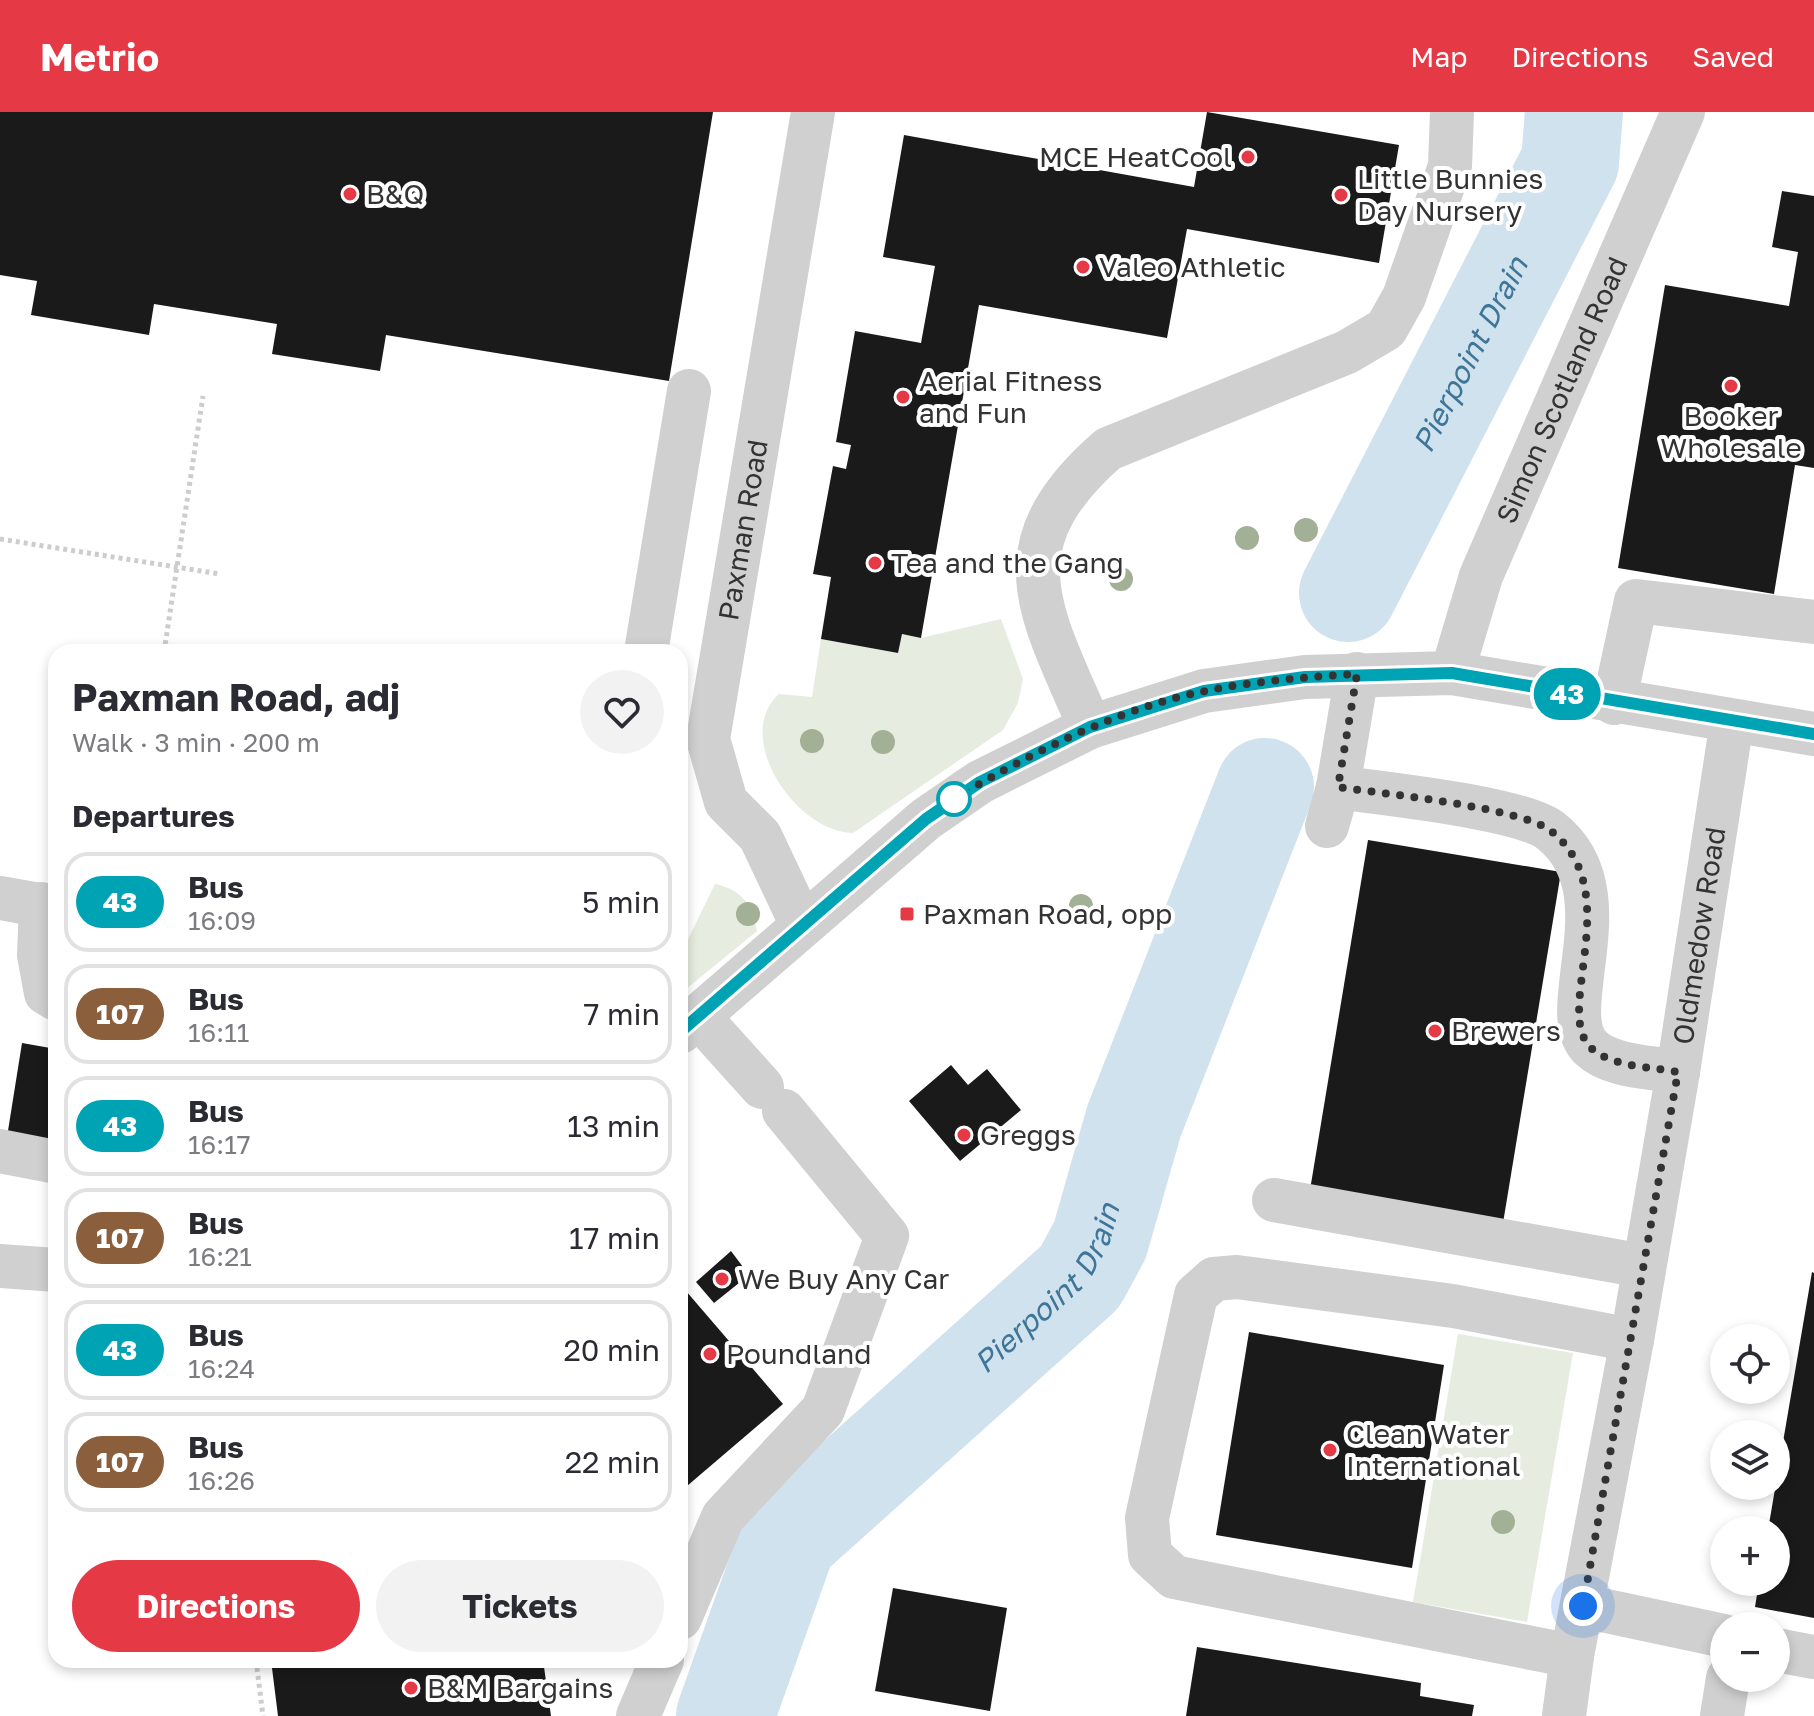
<!DOCTYPE html>
<html lang="en">
<head>
<meta charset="utf-8">
<style>
  :root { --surface:#fff; --page:#f2f2f3; --text:#2b2b33; --muted:#7c7c81; --line:#e1e1e2; --accent:#e63946 }
  body { margin:0; font-family:"Golos Text",sans-serif; background:var(--page); color:var(--text); height:100vh; display:flex; flex-direction:column; font-size:30px; white-space:nowrap }
  * { box-sizing:border-box; margin:0 }
  p { font-size:26px; color:var(--muted) }
  .icon { flex:none; width:44px; height:44px; fill:none; stroke:currentColor; stroke-width:2; stroke-linecap:round; stroke-linejoin:round }
  .map { position:relative; flex:1; overflow:hidden }
  .panel { position:absolute; left:48px; top:532px; width:640px; height:1024px; display:flex; flex-direction:column; background:var(--surface); border-radius:24px; box-shadow:0 4px 12px #0003 }
  .panel>* { flex:none }
  .badge { padding:0 16px; border-radius:26px; font-size:28px; line-height:52px }
  .tools { position:absolute; left:1710px; top:1212px; display:grid; gap:16px }
  .tools a { display:grid; place-items:center; width:80px; height:80px; border-radius:50%; background:var(--surface); box-shadow:0 4px 12px #0003; font-size:40px }
  .you { position:absolute; width:40px; height:40px; margin:-20px; border:6px solid #fff; border-radius:50%; background:#1a73e8; box-shadow:0 0 0 12px #1a73e833 }
  .map>.badge { position:absolute; translate:-50% -50%; box-shadow:0 0 0 4px #fff }
  h2 { padding:0 24px; font-size:30px; line-height:72px }
  .round { display:grid; place-items:center; flex:none; width:84px; height:84px; border-radius:42px; background:var(--page) }
  .head { display:flex; align-items:center; justify-content:space-between; height:136px; padding:0 24px }
  h1 { font-size:38px; font-weight:700; line-height:60px }
  .action { display:flex; gap:16px; margin-top:auto; padding:16px 24px }
  .action a { flex:1; height:92px; border-radius:48px; background:var(--accent); color:#fff; font-size:32px; font-weight:700; line-height:92px; text-align:center }
  .action a+a { background:var(--page); color:var(--text) }
  ul { padding:0; list-style:none }
  li { display:flex; align-items:center; gap:24px; height:100px; margin:0 16px 12px; padding:0 8px; border:4px solid var(--line); border-radius:24px }
  li div { flex:1 }
  li b { display:block; font-size:30px }
  li em { font-style:normal }
  li .badge { min-width:88px; font-weight:700; text-align:center }
  header { display:flex; align-items:center; gap:48px; box-sizing:border-box; height:112px; padding:0 40px; background:var(--accent); color:#fff }
  header strong { font-size:38px }
  nav { display:flex; gap:44px; margin-inline-start:auto; font-size:28px }
  .map>svg:first-child { display:block }
  .green { fill:#e6ecdf }
  .lines { fill:none; stroke-linecap:round; stroke-linejoin:round }
  .river { stroke:#cfe2ee; stroke-width:98 }
  .building { fill:#1a1a1a }
  .path { stroke:#cdcdcd; stroke-width:5; stroke-dasharray:4 4; stroke-linecap:butt }
  .minor { stroke:#d0d0d0; stroke-width:44 }
  .tree { fill:#a2b095 }
  .line-casing { stroke:#fff; stroke-width:18 }
  .line { stroke:#00a3b4; stroke-width:12 }
  .walk { stroke:#333; stroke-width:8; stroke-dasharray:0 14.4 }
  .poi-dot { fill:#e63946; stroke:#fff; stroke-width:3 }
  .stop-dot { fill:#fff; stroke:#00a3b4; stroke-width:4 }
  .labels { text-anchor:middle; stroke-width:8; stroke-linejoin:round; paint-order:stroke }
  .poi-label { font-size:28px; fill:#333; stroke:#fff; text-anchor:start }
  .street-label { font-size:28px; fill:#333; stroke:#fff }
  .water-label { font-size:30px; font-style:italic; fill:#3f7597; stroke:#fff }
</style>
</head>
<body>
<header>
<strong>Metrio</strong>
<nav><a>Map</a><a>Directions</a><a>Saved</a></nav>
</header>
<div class="map">
<svg width="1814" height="1604" viewBox="0 0 1814 1604">
  <rect width="100%" height="100%" fill="#fff"/>
  <g class="green">
    <path d="M1001,507l22,60 -5,24 -15,27 -150,103c-58,-1 -121,-97 -74,-139l33,3 9,-58 76,14 5,-19 19,4z"/>
    <path d="M715,772c27,6 37,20 42,47l-77,63v-38z"/>
    <polygon points="1458,1222 1573,1241 1527,1510 1413,1490"/>
  </g>
  <g class="lines">
    <g class="river">
      <path id="s1" d="M1348,481l222,-431 4,-50"/>
      <path id="s2" d="M725,1604l63,-177 292,-262 20,-37 34,-119 131,-334"/>
    </g>
  </g>
  <g class="building">
    <polygon points="0,0 713,0 669,269 386,223 380,259 272,242 277,212 154,192 149,223 31,203 37,169 0,163"/>
    <polygon points="1207,0 1399,33 1379,151 1187,117 1167,226 979,193 921,526 902,522 898,541 821,527 831,465 813,462 833,354 846,357 851,333 836,330 855,219 921,231 935,154 883,145 904,23 1194,75"/>
    <polygon points="1782,79 1814,84 1814,356 1795,353 1774,482 1618,456 1665,173 1789,194 1798,140 1772,135"/>
    <polygon points="1368,728 1561,760 1503,1111 1310,1078"/>
    <polygon points="22,931 56,937 56,1033 7,1025"/>
    <polygon points="951,953 968,973 987,957 1021,998 960,1049 909,989"/>
    <polygon points="731,1139 749,1163 714,1191 696,1170"/>
    <polygon points="1812,1160 1814,1161 1814,1506 1755,1495 1759,1470 1776,1470 1776,1418 1768,1418"/>
    <polygon points="680,1172 783,1292 680,1380"/>
    <polygon points="1249,1220 1444,1253 1412,1456 1216,1423"/>
    <polygon points="893,1476 1007,1496 990,1599 875,1579"/>
    <polygon points="1197,1535 1421,1571 1420,1584 1474,1593 1472,1604 1186,1604"/>
    <polygon points="271,1548 543,1548 551,1604 278,1604"/>
  </g>
  <g class="lines">
    <g class="path">
      <polyline points="0,427 220,462"/>
      <polyline points="164,540 203,284"/>
      <polyline points="256,1548 263,1604"/>
    </g>
    <g class="minor">
      <polyline points="646,540 689,279"/>
      <path id="s3" d="M1452,561l29,-97 202,-464"/>
      <polyline points="1614,591 1636,489 1814,510"/>
      <path d="M1090,615c-50,-117 -94,-180 18,-278l239,-97 39,-23 18,-32 46,-131 2,-54"/>
      <path d="M1338,675c45,7 182,20 213,44 77,61 1,180 40,217 20,19 61,19 87,24"/>
      <polyline points="1327,714 1338,675 1357,562"/>
      <polyline points="0,786 56,796"/>
      <polyline points="41,792 39,843 46,881 56,887"/>
      <path id="s4" d="M802,813l-42,-89 -34,-34 -18,-63 105,-627"/>
      <polyline points="699,905 762,975"/>
      <polyline points="680,920 926,707 980,670 1090,615 1204,579 1305,565 1452,561 1814,622"/>
      <polyline points="0,1039 56,1050"/>
      <polyline points="1274,1088 1643,1154"/>
      <polyline points="0,1154 56,1158"/>
      <polyline points="1583,1494 1724,1524"/>
      <polyline points="680,1506 723,1405 823,1298 887,1124 784,999"/>
      <polyline points="1776,1538 1814,1545"/>
      <polyline points="1572,1544 1174,1465 1150,1443 1147,1406 1196,1183 1214,1167 1237,1165 1453,1194 1632,1228"/>
      <polyline points="638,1604 662,1548"/>
      <path id="s5" d="M1564,1604l8,-60 60,-316 46,-268 54,-351"/>
      <polyline points="1722,1604 1728,1566"/>
    </g>
  </g>
  <g class="tree">
    <circle cx="1306" cy="418" r="12"/>
    <circle cx="1247" cy="426" r="12"/>
    <circle cx="1121" cy="467" r="12"/>
    <circle cx="812" cy="629" r="12"/>
    <circle cx="883" cy="630" r="12"/>
    <circle cx="1081" cy="794" r="12"/>
    <circle cx="748" cy="802" r="12"/>
    <circle cx="1503" cy="1410" r="12"/>
  </g>
  <g class="lines">
    <g class="line-casing">
      <polyline id="line" points="680,920 926,707 980,670 1090,615 1204,579 1305,565 1452,561 1814,622"/>
    </g>
    <use href="#line" class="line"/>
    <path class="walk" d="M954,687c74,-45 166,-91 251,-108 50,-10 102,-14 152,-17l-19,113c45,7 182,20 213,44 77,61 1,180 40,217 20,19 61,19 87,24l-95,534"/>
  </g>
  <g class="poi-dot">
    <circle cx="1248" cy="45" r="8"/>
    <circle cx="350" cy="82" r="8"/>
    <circle cx="1341" cy="83" r="8"/>
    <circle cx="1083" cy="155" r="8"/>
    <circle cx="1731" cy="274" r="8"/>
    <circle cx="903" cy="285" r="8"/>
    <circle cx="875" cy="451" r="8"/>
    <rect x="899" y="794" width="16" height="16" rx="4"/>
    <circle cx="1435" cy="919" r="8"/>
    <circle cx="964" cy="1023" r="8"/>
    <circle cx="722" cy="1167" r="8"/>
    <circle cx="710" cy="1242" r="8"/>
    <circle cx="1330" cy="1338" r="8"/>
    <circle cx="411" cy="1576" r="8"/>
  </g>
  <circle class="stop-dot" cx="954" cy="687" r="16"/>
  <g class="labels">
    <g class="poi-label">
      <text x="1232" y="55" text-anchor="end">MCE HeatCool</text>
      <text x="1357" y="77">Little Bunnies<tspan x="1357" dy="32">Day Nursery</tspan></text>
      <text x="366" y="92">B&amp;Q</text>
      <text x="1099" y="165">Valeo Athletic</text>
      <text x="919" y="279">Aerial Fitness<tspan x="919" dy="32">and Fun</tspan></text>
      <text x="1731" y="314" text-anchor="middle">Booker<tspan x="1731" dy="32">Wholesale</tspan></text>
      <text x="891" y="461">Tea and the Gang</text>
      <text x="923" y="812">Paxman Road, opp</text>
      <text x="1451" y="929">Brewers</text>
      <text x="980" y="1033">Greggs</text>
      <text x="738" y="1177">We Buy Any Car</text>
      <text x="726" y="1252">Poundland</text>
      <text x="1346" y="1332">Clean Water<tspan x="1346" dy="32">International</tspan></text>
      <text x="427" y="1586">B&amp;M Bargains</text>
    </g>
    <g class="street-label">
      <text dy="10" stroke="none"><textPath href="#s3" startOffset="304">Simon Scotland Road</textPath></text>
      <text dy="10" stroke="none"><textPath href="#s4" startOffset="424">Paxman Road</textPath></text>
      <text dy="10" stroke="none"><textPath href="#s5" startOffset="792">Oldmedow Road</textPath></text>
    </g>
    <g class="water-label">
      <text dy="10" stroke="none"><textPath href="#s1" startOffset="268">Pierpoint Drain</textPath></text>
      <text dy="10" stroke="none"><textPath href="#s2" startOffset="552">Pierpoint Drain</textPath></text>
    </g>
  </g>
</svg>
<div class="tools">
<a><svg class="icon" aria-label="locate" viewBox="0 0 24 24"><circle cx="12" cy="12" r="6"/><path d="M12 2v4M12 18v4M2 12h4M18 12h4"/></svg></a>
<a><svg class="icon" aria-label="layers" viewBox="0 0 24 24"><path d="M12 4l9 5-9 5-9-5zM3 14l9 5 9-5"/></svg></a>
<a>+</a>
<a>−</a>
</div>
<div class="you" style="left:1583px;top:1494px"></div>
<b class="badge" style="left:1567px;top:582px;background:#00a3b4;color:#fff">43</b>
<section class="panel">
<div class="head"><div><h1>Paxman Road, adj</h1><p>Walk · 3 min · 200 m</p></div><a class="round"><svg class="icon" aria-label="heart" viewBox="0 0 24 24"><path d="M12 20l-8-8c-3-5 5-10 8-4 3-6 11-1 8 4z"/></svg></a></div>
<h2>Departures</h2>
<ul>
<li><span class="badge" style="background:#00a3b4;color:#fff">43</span><div><b>Bus</b><p>16:09</p></div><em>5 min</em></li>
<li><span class="badge" style="background:#8b5e3c;color:#fff">107</span><div><b>Bus</b><p>16:11</p></div><em>7 min</em></li>
<li><span class="badge" style="background:#00a3b4;color:#fff">43</span><div><b>Bus</b><p>16:17</p></div><em>13 min</em></li>
<li><span class="badge" style="background:#8b5e3c;color:#fff">107</span><div><b>Bus</b><p>16:21</p></div><em>17 min</em></li>
<li><span class="badge" style="background:#00a3b4;color:#fff">43</span><div><b>Bus</b><p>16:24</p></div><em>20 min</em></li>
<li><span class="badge" style="background:#8b5e3c;color:#fff">107</span><div><b>Bus</b><p>16:26</p></div><em>22 min</em></li>
</ul>
<div class="action"><a>Directions</a><a>Tickets</a></div>
</section>
</div>
</body>
</html>
